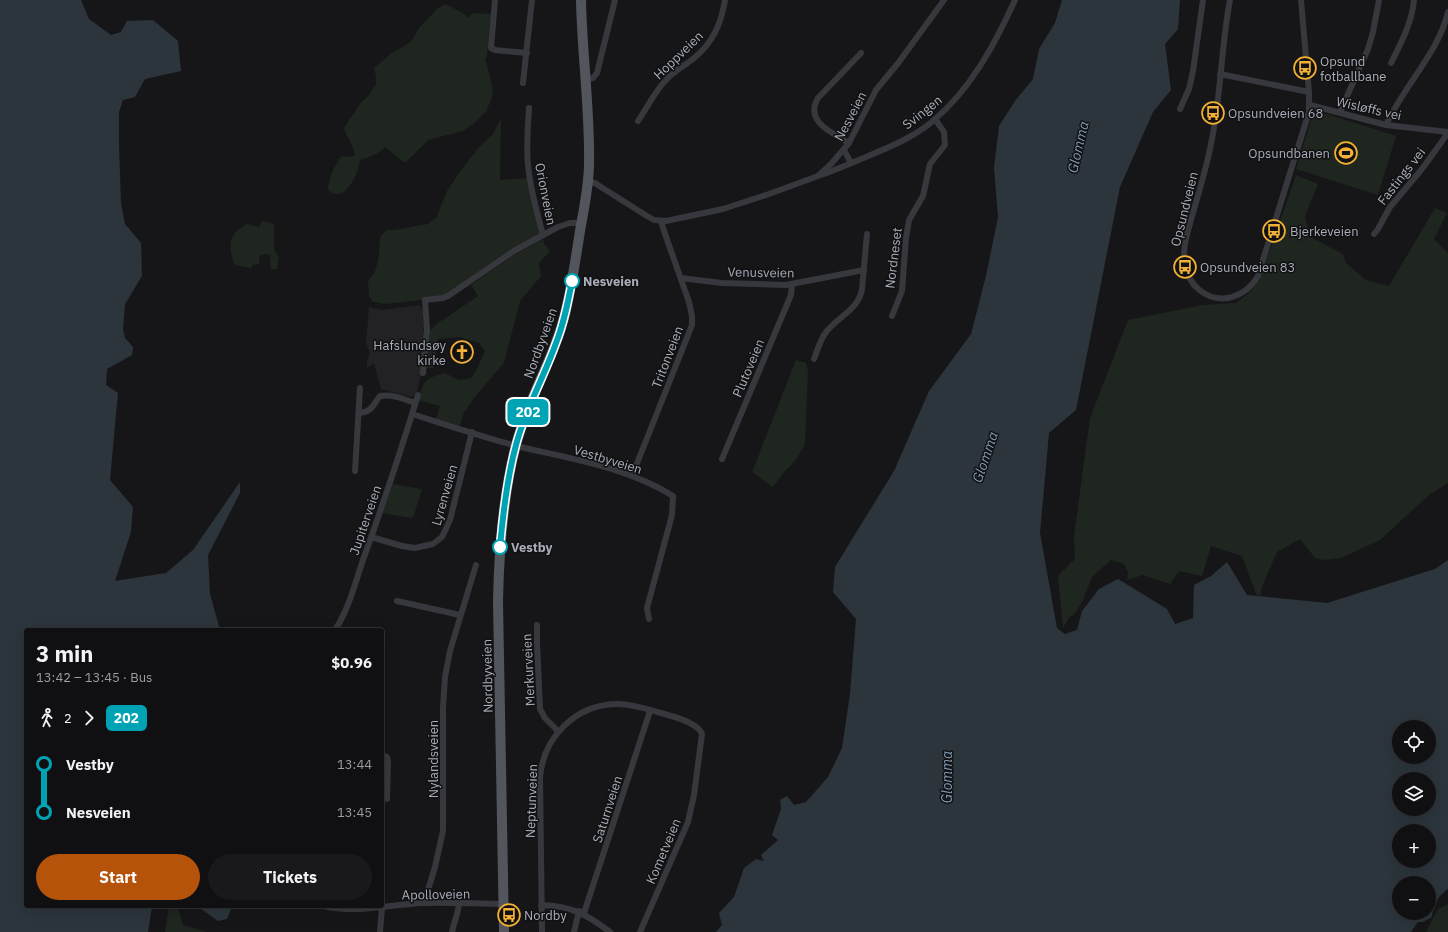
<!DOCTYPE html>
<html lang="en">
<head>
<meta charset="utf-8">
<style>
  :root { --surface:#101012; --page:#19191b; --text:#f1f3f6; --muted:#9c9d9f; --line:#303032; --accent:#b45309 }
  body { margin:0; font-family:"IBM Plex Sans",sans-serif; background:var(--page); color:var(--text); height:100vh; display:flex; flex-direction:column; font-size:15px; white-space:nowrap }
  * { box-sizing:border-box; margin:0 }
  p { font-size:13px; color:var(--muted) }
  .icon { flex:none; width:22px; height:22px; fill:none; stroke:currentColor; stroke-width:2; stroke-linecap:round; stroke-linejoin:round }
  .map { position:relative; flex:1; overflow:hidden }
  .side { position:absolute; left:24px; top:628px; width:360px; height:280px; display:flex; flex-direction:column; background:var(--surface); border-radius:4px; box-shadow:0 4px 16px #0002,0 0 0 1px var(--line) }
  .side>* { flex:none }
  .badge { padding:0 8px; border-radius:6px; font-size:14px; line-height:26px }
  .controls { position:absolute; left:1392px; top:720px; display:grid; gap:8px }
  .controls a { display:grid; place-items:center; width:44px; height:44px; border-radius:50%; background:var(--surface); box-shadow:0 4px 16px #0002,0 0 0 1px var(--line); font-size:20px }
  .map>.badge { position:absolute; translate:-50% -50%; box-shadow:0 0 0 2px #fff }
  .legs { display:flex; align-items:center; gap:6px; height:44px; padding:0 12px; font-size:13px }
  .legs p { margin-inline-start:auto }
  .head { display:flex; align-items:center; justify-content:space-between; height:68px; padding:0 12px }
  h1 { font-size:22px; font-weight:700; line-height:30px }
  .button { display:flex; gap:8px; margin-top:auto; padding:8px 12px }
  .button a { flex:1; height:46px; border-radius:24px; background:var(--accent); color:#fff; font-size:16px; font-weight:700; line-height:46px; text-align:center }
  .button a+a { background:var(--page); color:var(--text) }
  ul { padding:0 12px; list-style:none }
  li { display:flex; align-items:center; gap:14px; height:48px; font-size:15px }
  li i { display:grid; place-items:center; width:6px; height:100%; margin:0 5px; background:currentColor }
  li i::after { content:''; width:10px; height:10px; margin:-5px; border:3px solid; border-radius:50%; background:var(--surface) }
  li p { margin-inline-start:auto }
  li:first-child i { background:linear-gradient(#0000 50%,currentColor 0) }
  li:last-child i { background:linear-gradient(currentColor 50%,#0000 0) }
  .map>svg:first-child { display:block }
  .built { fill:#222225 }
  .green { fill:#1e261f }
  .water { fill:#2c353c; fill-rule:evenodd }
  .lines { fill:none; stroke-linecap:round; stroke-linejoin:round }
  .street { stroke:#37383d; stroke-width:6 }
  .primary { stroke:#53555c; stroke-width:10 }
  .line-1-casing { stroke:#fff; stroke-width:9 }
  .line-1 { stroke:#00a3b4; stroke-width:6 }
  .stop-1-dot { fill:#fff; stroke:#00a3b4; stroke-width:2 }
  .labels { text-anchor:middle; stroke-width:3; stroke-linejoin:round; paint-order:stroke }
  .street-label { font-size:13px; fill:#a8adb8; stroke:#111113 }
  .poi-label { font-size:13px; fill:#a8adb8; stroke:#111113; text-anchor:start }
  .stop-label { font-size:13px; font-weight:bold; fill:#a8adb8; stroke:#111113; text-anchor:start }
  .water-label { font-size:14px; font-style:italic; fill:#7f9bb3; stroke:#111113 }
</style>
</head>
<body>
<div class="map">
<svg width="1448" height="932" viewBox="0 0 1448 932">
  <rect width="100%" height="100%" fill="#161618"/>
  <polygon class="built" points="420,305 423,312 424,328 423,329 424,333 421,375 417,392 415,395 411,397 381,389 374,364 367,368 367,360 370,354 366,342 369,307 382,310"/>
  <g class="green">
    <path d="M445,4l18,9 5,5 4,-5 19,1 -4,42 -2,2 8,31 -1,8 -6,15 -13,12 -10,7 -35,9 -23,23 -20,-16c-6,7 -16,10 -25,13 -1,3 -1,5 -2,9 -4,12 -15,34 -30,21 0,-11 7,-26 14,-34l8,1 5,-1c-1,-10 -8,-18 -11,-28l16,-24 9,-9 7,-11v-8l-2,-8 19,-16 13,-7 7,-6 6,-11 18,-19z"/>
    <polygon points="1314,110 1396,136 1378,195 1296,169"/>
    <path d="M501,118l-1,62 29,-2 14,57 -103,63 -55,6 -12,-2 -4,-6 -1,-15c12,-12 11,-29 12,-44l7,-7h8l33,-6 8,-6 11,-27 15,-22 17,-22 14,-13z"/>
    <polygon points="1296,175 1318,184 1305,216 1310,237 1343,254 1346,263 1366,280 1389,286 1435,208 1447,213 1434,239 1448,253 1448,483 1429,495 1380,540 1341,558 1324,560 1315,558 1300,539 1277,552 1261,589 1261,594 1257,596 1242,556 1211,546 1202,576 1179,571 1170,584 1143,575 1127,580 1128,572 1124,564 1111,560 1092,577 1083,600 1074,615 1070,616 1063,628 1058,576 1075,559 1074,536 1090,418 1128,320 1203,305 1236,303 1250,292 1260,279"/>
    <path d="M262,221l12,3v26l5,7 -2,12h-6l-1,-14 -5,-1 -6,2v8l-7,1v3l-9,-1 -9,-3c-6,-19 -6,-30 13,-40l12,3z"/>
    <path d="M543,239l1,5 6,7 -11,12 2,13 -21,25 -16,62 -27,31 -14,20 -3,12 -24,-7 4,-13 -22,-6c7,-21 6,-21 27,-27l14,7 12,-2 5,-7 9,-20 -6,-8 -19,-6 -22,2 -4,29h-9l4,-37 9,-8 40,-27 -7,-11 40,-28z"/>
    <polygon points="796,360 806,363 808,372 805,444 795,461 784,472 773,487 752,472"/>
    <polygon points="393,484 422,489 414,515 411,518 383,513"/>
    <polygon points="1448,904 1448,932 1426,932 1438,909"/>
    <polygon points="169,906 178,908 183,925 207,932 165,932"/>
  </g>
  <g class="water">
    <polygon points="0,0 81,0 89,19 111,35 121,32 127,21 153,20 178,41 181,71 145,79 135,97 123,100 119,112 119,146 121,203 125,224 141,243 142,276 125,304 123,329 125,338 133,347 132,355 107,369 106,385 118,393 110,480 133,507 131,532 115,581 166,573 193,550 240,482 240,493 208,555 210,594 220,630 26,630 26,906 152,906 148,932 0,932"/>
    <path d="M1062,0h118l-2,29 -13,15 6,46 -18,22 -33,75 -44,223 -27,23 -9,100 17,95 8,6 12,-4 5,-19 17,-22 19,-10 49,30 8,15 18,-6 1,-33 17,-9 16,-14 20,33 80,8 108,-34 13,-9v329c-11,8 -15,15 -16,28l-9,5h-5l-7,10h-695l6,-7 -3,-12 15,-16 10,-29 12,-9 8,2 -3,-6 17,-15 -6,-5 9,-26 -1,-9 7,-4 7,9 12,-3 22,-25 14,-29 8,-54 6,-75 -23,-27 2,-25 59,-96 35,-80 42,-57 15,-58 12,-59 -4,-49 5,-42 16,-25 18,-22 6,-30 16,-26zM1399,727h30v30h-30zM1399,779h30v30h-30zM1399,831h30v30h-30zM1399,883h30v30h-30z"/>
    <polygon points="197,906 232,906 227,919 218,921"/>
  </g>
  <g class="lines">
    <g class="street">
      <polyline points="495,0 491,48 495,50 527,53"/>
      <path d="M1230,0c-9,47 -9,97 -19,144 -5,26 -13,51 -20,76 -4,15 -9,29 -6,44 3,21 21,37 43,34 14,-3 23,-10 30,-22l51,-164v-20l-8,-92"/>
      <path d="M1391,63c10,-20 21,-40 23,-63"/>
      <polyline points="1220,74 1309,92"/>
      <polyline points="585,80 593,78 597,73 615,0"/>
      <polyline points="523,83 532,0"/>
      <polyline points="1310,105 1386,125 1448,132"/>
      <path d="M529,108c-1,19 -3,38 -1,57 2,24 9,47 15,70"/>
      <polyline points="1180,109 1189,89 1193,71 1203,0"/>
      <polyline points="1340,112 1368,49 1373,32 1379,0"/>
      <path d="M638,121c9,-13 17,-30 28,-41 8,-9 18,-14 27,-21 20,-16 28,-35 32,-59"/>
      <path d="M1386,125c17,-38 53,-73 62,-113"/>
      <path d="M849,143c-16,-10 -45,-21 -31,-45l43,-45"/>
      <polyline points="844,150 851,163"/>
      <path d="M821,175c15,-5 30,-12 45,-18 24,-10 48,-20 67,-36 38,-32 62,-77 82,-121"/>
      <polyline points="588,182 595,183 601,187 647,216 654,220 666,221 723,209 769,194 818,176 831,164 849,143 876,90 899,62 944,0"/>
      <polyline points="1374,234 1378,229 1390,207 1422,169 1448,133"/>
      <polyline points="681,278 722,283 786,285 864,270"/>
      <polyline points="892,316 902,291 906,238 909,220 923,196 930,164 945,145 944,132 935,119"/>
      <path d="M814,359c4,-10 6,-20 13,-28 12,-15 32,-22 35,-42l5,-55"/>
      <polyline points="423,373 427,329 425,300 443,298 448,296 514,251 543,235 558,227 570,223 582,223"/>
      <path d="M359,413c13,-1 14,-8 21,-17 12,-2 24,3 35,7"/>
      <path d="M412,414c35,11 70,23 105,32 53,13 110,21 156,50l-1,19 -25,93 2,11"/>
      <polyline points="722,459 791,295 792,285"/>
      <polyline points="355,471 360,388"/>
      <polyline points="632,476 692,325 692,316 689,302 664,231 661,221"/>
      <polyline points="371,537 402,546 415,548 433,544 442,537 450,520 472,432"/>
      <polyline points="397,601 460,615"/>
      <polyline points="537,625 537,643 540,709 545,718 558,731"/>
      <path d="M335,630c14,-21 20,-47 28,-70 20,-55 38,-110 55,-165"/>
      <polyline points="382,755 387,757 388,761 387,799"/>
      <polyline points="424,903 435,867 443,831 443,708 445,677 450,651 476,565"/>
      <path d="M541,905c31,1 45,9 69,27"/>
      <path d="M324,906c33,8 67,-2 100,-3 27,-1 53,1 80,1"/>
      <polyline points="584,913 650,711"/>
      <polyline points="380,932 382,907"/>
      <path d="M452,932c2,-10 6,-18 7,-28"/>
      <path d="M542,932l-2,-154c3,-41 36,-74 78,-74 16,0 35,7 50,11 11,3 30,9 34,19l-8,61 -6,27 -48,110"/>
      <polyline points="574,932 579,911"/>
    </g>
    <path class="primary" d="M504,932l-6,-331c1,-50 5,-107 18,-156 12,-47 39,-88 50,-135 6,-26 10,-53 14,-79 4,-23 9,-45 9,-68 1,-54 -7,-109 -8,-163"/>
  </g>
  <g class="lines">
    <g class="line-1-casing">
      <path id="line-1" d="M500,547c3,-34 7,-69 16,-102 9,-35 28,-68 40,-102 8,-20 12,-41 16,-62"/>
    </g>
    <use href="#line-1" class="line-1"/>
  </g>
  <defs>
    <g id="bus-ring" transform="scale(1.15)"><circle r="9.5" fill="#111113" stroke="#f2b134" stroke-width="1.5"/><path d="M-5-6H5V4H4V6H2V4H-2V6H-4V4H-5ZM-3.5-4V0h7V-4ZM-3.5 1.2v1.5H-2V1.2ZM2 1.2v1.5H3.5V1.2Z" fill="#f2b134"/></g>
    <g id="stadium-ring" transform="scale(1.15)"><circle r="9.5" fill="#111113" stroke="#f2b134" stroke-width="1.5"/><path d="M0-5a6.5 5 0 1 0 0 10a6.5 5 0 1 0 0-10ZM-3.5-1.8h7v3.6h-7Z" fill="#f2b134"/></g>
    <g id="church-ring" transform="scale(1.15)"><circle r="9.5" fill="#111113" stroke="#f2b134" stroke-width="1.5"/><path d="M-1.2-6h2.4v3.5h3.3v2.4h-3.3V6h-2.4V-.1h-3.3v-2.4h3.3Z" fill="#f2b134"/></g>
  </defs>
  <g fill-rule="evenodd">
    <use href="#bus-ring" x="1305" y="68"/>
    <use href="#bus-ring" x="1213" y="113"/>
    <use href="#stadium-ring" x="1346" y="153"/>
    <use href="#bus-ring" x="1274" y="231"/>
    <use href="#bus-ring" x="1185" y="267"/>
    <use href="#church-ring" x="462" y="352"/>
    <use href="#bus-ring" x="509" y="915"/>
  </g>
  <g class="stop-1-dot">
    <circle cx="572" cy="281" r="7"/>
    <circle cx="500" cy="547" r="7"/>
  </g>
  <g class="labels">
    <g class="street-label">
      <text transform="translate(678 55) rotate(-44)" y="5">Hoppveien</text>
      <text transform="translate(1369 108) rotate(13)" y="5">Wisløffs vei</text>
      <text transform="translate(922 112) rotate(-38)" y="5">Svingen</text>
      <text transform="translate(850 116) rotate(-62)" y="5">Nesveien</text>
      <text transform="translate(1401 176) rotate(-52)" y="5">Fastings vei</text>
      <text transform="translate(546 194) rotate(79)" y="5">Orionveien</text>
      <text transform="translate(1184 209) rotate(-76)" y="5">Opsundveien</text>
      <text transform="translate(893 258) rotate(-83)" y="5">Nordneset</text>
      <text transform="translate(761 272) rotate(1)" y="5">Venusveien</text>
      <text transform="translate(540 343) rotate(-70)" y="5">Nordbyveien</text>
      <text transform="translate(667 357) rotate(-69)" y="5">Tritonveien</text>
      <text transform="translate(748 368) rotate(-67)" y="5">Plutoveien</text>
      <text transform="translate(608 459) rotate(17)" y="5">Vestbyveien</text>
      <text transform="translate(444 495) rotate(-74)" y="5">Lyrenveien</text>
      <text transform="translate(365 520) rotate(-71)" y="5">Jupiterveien</text>
      <text transform="translate(528 670) rotate(-93)" y="5">Merkurveien</text>
      <text transform="translate(487 676) rotate(-91)" y="5">Nordbyveien</text>
      <text transform="translate(433 759) rotate(-90)" y="5">Nylandsveien</text>
      <text transform="translate(531 801) rotate(-88)" y="5">Neptunveien</text>
      <text transform="translate(607 809) rotate(-72)" y="5">Saturnveien</text>
      <text transform="translate(663 851) rotate(-67)" y="5">Kometveien</text>
      <text transform="translate(436 894) rotate(-1)" y="5">Apolloveien</text>
    </g>
    <g class="poi-label">
      <text x="1320" y="66">Opsund<tspan x="1320" dy="15">fotballbane</tspan></text>
      <text x="1228" y="118">Opsundveien 68</text>
      <text x="1330" y="158" text-anchor="end">Opsundbanen</text>
      <text x="1290" y="236">Bjerkeveien</text>
      <text x="1200" y="272">Opsundveien 83</text>
      <text x="446" y="350" text-anchor="end">Hafslundsøy<tspan x="446" dy="15">kirke</tspan></text>
      <text x="524" y="920">Nordby</text>
    </g>
    <g class="stop-label">
      <text x="583" y="286">Nesveien</text>
      <text x="511" y="552">Vestby</text>
    </g>
    <g class="water-label">
      <text transform="translate(1078 147) rotate(-77)" y="5">Glomma</text>
      <text transform="translate(985 457) rotate(-71)" y="5">Glomma</text>
      <text transform="translate(947 777) rotate(-90)" y="5">Glomma</text>
    </g>
  </g>
</svg>
<div class="controls">
<a><svg class="icon" aria-label="locate" viewBox="0 0 24 24"><circle cx="12" cy="12" r="6"/><path d="M12 2v4M12 18v4M2 12h4M18 12h4"/></svg></a>
<a><svg class="icon" aria-label="layers" viewBox="0 0 24 24"><path d="M12 4l9 5-9 5-9-5zM3 14l9 5 9-5"/></svg></a>
<a>+</a>
<a>−</a>
</div>
<b class="badge" style="left:528px;top:412px;background:#00a3b4;color:#fff">202</b>
<section class="side">
<div class="head"><div><h1>3 min</h1><p>13:42 – 13:45 · Bus</p></div><b>$0.96</b></div>
<div class="legs"><svg class="icon" aria-label="walk" viewBox="0 0 24 24"><circle cx="13" cy="4" r="2"/><path d="M13 8l-2 6 4 7M11 14l-3 7M7 12l3-4h3l4 4"/></svg>2<svg class="icon" aria-label="forward" viewBox="0 0 24 24"><path d="M9 5l7 7-7 7"/></svg><b class="badge" style="background:#00a3b4;color:#fff">202</b></div>
<ul>
<li><i style="color:#00a3b4"></i><b>Vestby</b><p>13:44</p></li>
<li><i style="color:#00a3b4"></i><b>Nesveien</b><p>13:45</p></li>
</ul>
<div class="button"><a>Start</a><a>Tickets</a></div>
</section>
</div>
</body>
</html>
